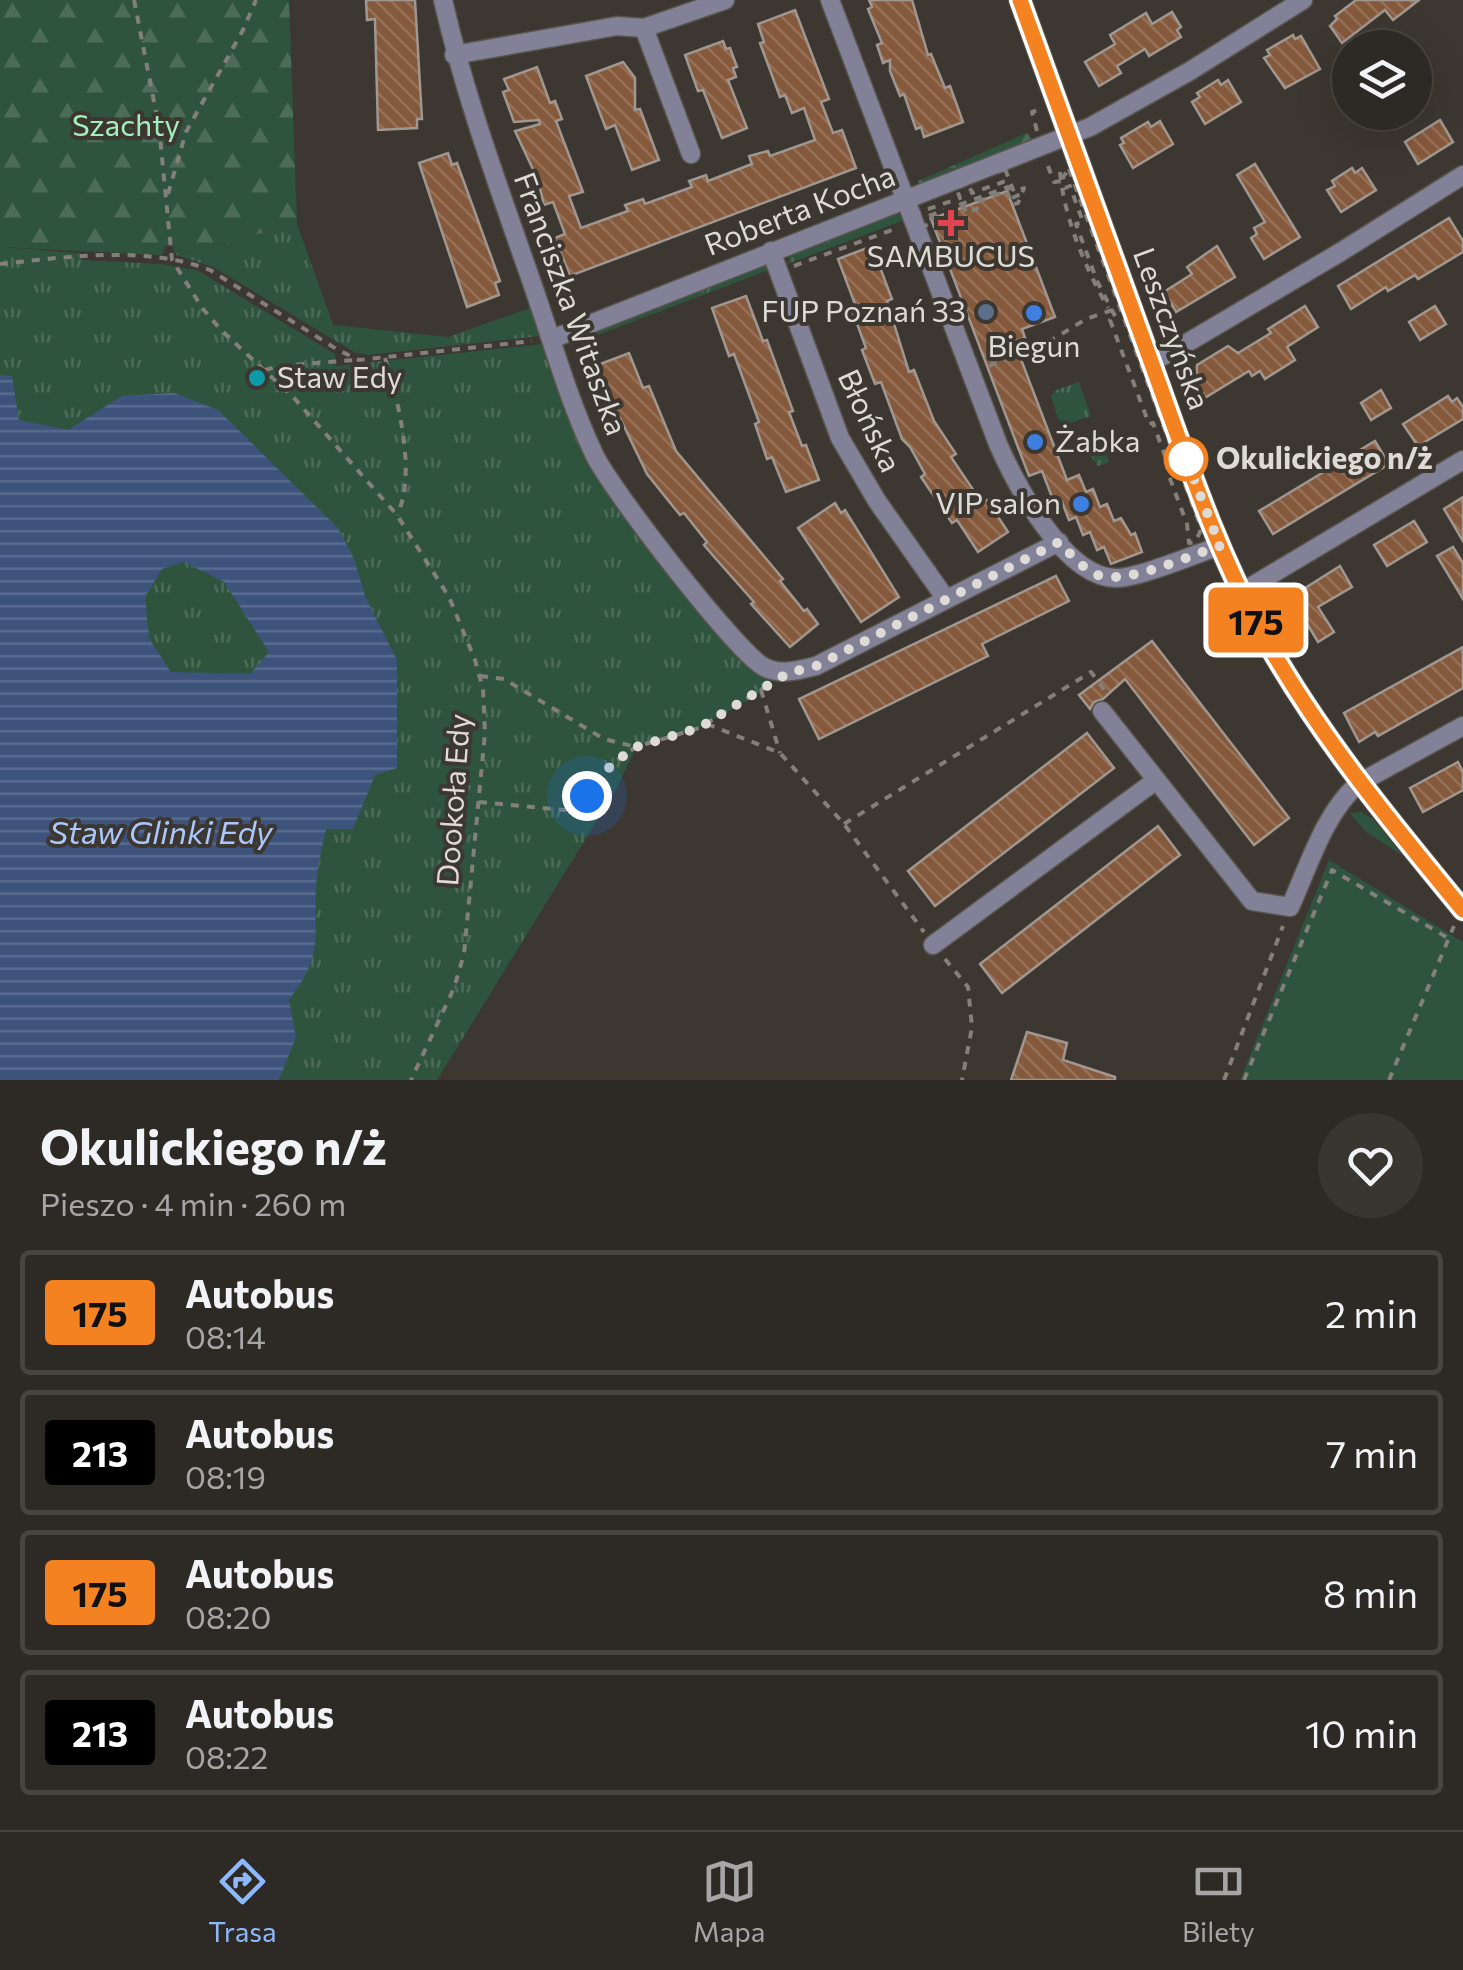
<!DOCTYPE html>
<html lang="pl">
<head>
<meta charset="utf-8">
<style>
  :root { --surface:#2d2924; --page:#393531; --text:#f1f3f6; --muted:#a7a6a6; --line:#484541; --accent:#8db9fc }
  body { margin:0; font-family:Commissioner,sans-serif; background:var(--page); color:var(--text); height:100vh; display:flex; flex-direction:column; font-size:38px; white-space:nowrap }
  * { box-sizing:border-box; margin:0 }
  p { font-size:32px; color:var(--muted) }
  .icon { flex:none; width:55px; height:55px; fill:none; stroke:currentColor; stroke-width:2; stroke-linecap:round; stroke-linejoin:round }
  .map { position:relative; height:1080px; overflow:hidden }
  .panel { display:flex; flex-direction:column; background:var(--surface); flex:1 }
  .panel>* { flex:none }
  .badge { padding:0 20px; border-radius:8px; font-size:35px; line-height:65px }
  .controls { position:absolute; left:1332px; top:30px; display:grid; gap:20px }
  .controls a { display:grid; place-items:center; width:100px; height:100px; border-radius:50%; background:var(--surface); box-shadow:0 10px 40px #0002,0 0 0 2px var(--line); font-size:50px }
  .you { position:absolute; width:50px; height:50px; margin:-25px; border:8px solid #fff; border-radius:50%; background:#1a73e8; box-shadow:0 0 0 15px #1a73e833 }
  .map>.badge { position:absolute; translate:-50% -50%; box-shadow:0 0 0 5px #fff }
  .round { display:grid; place-items:center; flex:none; width:105px; height:105px; border-radius:52px; background:var(--page) }
  .overview { display:flex; align-items:center; justify-content:space-between; height:170px; padding:0 40px }
  h1 { font-size:48px; font-weight:700; line-height:75px }
  ul { padding:0; list-style:none }
  li { display:flex; align-items:center; gap:30px; height:125px; margin:0 20px 15px; padding:0 20px; border:5px solid var(--line); border-radius:10px }
  li div { flex:1 }
  li b { display:block; font-size:38px }
  li em { font-style:normal }
  li .badge { min-width:110px; font-weight:700; text-align:center }
  .tabs { display:flex; justify-content:space-around; align-items:center; height:140px; border-top:2px solid var(--line); background:var(--surface); font-size:28px; color:var(--muted) }
  .tabs a { display:grid; justify-items:center; gap:5px }
  .tabs .current { color:var(--accent) }
  .map>svg:first-child { display:block }
  .grass { fill:url(#grass-tufts) }
  .forest { fill:url(#forest-firs) }
  .garden { fill:#2f543d }
  .water { fill:url(#water-rules); fill-rule:evenodd }
  .building { fill:url(#building-back-hatch); stroke:#a19791; stroke-width:2.5 }
  .lines { fill:none; stroke-linecap:round; stroke-linejoin:round }
  .street-casing { stroke:#59554e; stroke-width:21 }
  .secondary-casing { stroke:#59554e; stroke-width:24 }
  .path { stroke:#847f79; stroke-width:4; stroke-dasharray:8 8; stroke-linecap:butt }
  .street { stroke:#828197; stroke-width:18 }
  .secondary { stroke:#abaacc; stroke-width:20 }
  .line-casing { stroke:#fff; stroke-width:22 }
  .line { stroke:#f58220; stroke-width:15 }
  .walk { stroke:#dedbd6; stroke-width:10; stroke-dasharray:0 18 }
  .health-dot { fill:#e0444e; stroke:#3c3730; stroke-width:4 }
  .service-dot { fill:#5c6f8a; stroke:#3c3730; stroke-width:4 }
  .shop-dot { fill:#3f7fe0; stroke:#3c3730; stroke-width:4 }
  .culture-dot { fill:#0f9aa8; stroke:#3c3730; stroke-width:4 }
  .stop-dot { fill:#fff; stroke:#f58220; stroke-width:5 }
  .labels { text-anchor:middle; stroke-width:8; stroke-linejoin:round; paint-order:stroke }
  .park-label { font-size:30px; fill:#a2efbe; stroke:#3c3730 }
  .street-label { font-size:30px; fill:#dedbd6; stroke:#3c3730 }
  .poi-label { font-size:30px; fill:#dedbd6; stroke:#3c3730 }
  .stop-label { font-size:30px; font-weight:bold; fill:#dedbd6; stroke:#3c3730; text-anchor:start }
  .water-label { font-size:32px; font-style:italic; fill:#abc8fe; stroke:#3c3730 }
</style>
</head>
<body>
<div class="map">
<svg width="1463" height="1080" viewBox="0 0 1463 1080">
  <defs>
    <pattern id="grass-tufts" width="24" height="20" patternUnits="userSpaceOnUse" patternTransform="scale(2.5)"><rect width="24" height="20" fill="#2f543d"/><path d="M3 7l-1-3M5 7V3M7 7l1-3M15 17l-1-3M17 17v-4M19 17l1-3" fill="none" stroke="#4d6c58"/></pattern>
    <pattern id="forest-firs" width="22" height="20" patternUnits="userSpaceOnUse" patternTransform="scale(2.5)"><rect width="22" height="20" fill="#2f543d"/><path d="M5 1l3.5 6h-7zM16 11l3.5 6h-7z" fill="#4d6c58"/></pattern>
    <pattern id="water-rules" width="6" height="5" patternUnits="userSpaceOnUse" patternTransform="scale(2.5)"><rect width="6" height="5" fill="#3d537c"/><path d="M0 2.5h6" fill="none" stroke="#596b8e"/></pattern>
    <pattern id="building-back-hatch" width="6" height="6" patternUnits="userSpaceOnUse" patternTransform="scale(2.5)"><rect width="6" height="6" fill="#85593c"/><path d="M-1 5l2 2M0 0l6 6M5-1l2 2" fill="none" stroke="#967057"/></pattern>
  </defs>
  <rect width="100%" height="100%" fill="#3c3730"/>
  <g class="grass">
    <polygon points="893,211 901,215 902,221 787,264 792,252"/>
    <polygon points="297,224 333,325 448,337 530,308 540,336 370,355 356,353 213,267 176,255"/>
    <polygon points="0,247 80,253 82,260 160,264 197,270 335,354 336,366 543,344 570,413 743,663 774,685 699,728 636,747 617,788 437,1080 0,1080"/>
    <polygon points="764,264 771,269 569,346 575,339"/>
    <polygon points="1079,382 1091,416 1065,425 1058,419 1051,396 1056,390"/>
    <polygon points="1097,430 1109,462 1098,466 1078,440 1083,435"/>
    <polygon points="1361,812 1373,819 1402,855 1365,831 1350,813"/>
  </g>
  <g class="forest">
    <polygon points="0,0 289,0 297,224 176,255 172,246 165,246 164,253 159,255 0,247"/>
    <polygon points="1027,133 1032,140 920,186 918,181"/>
  </g>
  <polygon class="garden" points="1329,860 1463,942 1463,1080 1240,1080"/>
  <path class="water" d="M0,375l12,1 7,44 49,10 54,-34 52,-3 44,17 120,118 16,31 11,37 32,64v108l-22,7 -22,54h-27c-4,19 -9,38 -10,57 -3,55 9,66 -27,114l7,37 -17,43h-279zM184,562l40,20 45,70 -19,22 -79,-2 -22,-34 -4,-41 17,-28z"/>
  <g class="building">
    <polygon points="366,0 415,0 422,119 417,119 417,128 378,130 375,19 367,20"/>
    <polygon points="869,0 912,0 928,55 931,54 945,88 950,86 963,122 924,137 921,127 916,129 904,94 900,96 890,71 890,60 883,63 877,45 882,43 868,9 872,7"/>
    <polygon points="1356,0 1419,0 1393,20 1385,10 1342,43 1330,26 1337,19 1335,16"/>
    <polygon points="795,10 829,99 821,102 833,133 842,130 856,168 570,276 555,238 565,234 553,202 544,205 538,180 515,131 540,124 539,120 514,122 503,92 509,90 504,79 537,67 550,103 555,101 562,119 556,121 583,192 569,196 581,228 628,211 625,205 643,199 645,204 692,187 689,181 706,175 708,181 752,164 749,156 768,151 770,156 815,140 804,108 792,113 785,95 780,97 760,43 764,42 758,24"/>
    <polygon points="1172,12 1181,27 1177,30 1181,37 1149,56 1145,49 1117,66 1121,73 1099,86 1085,62 1115,44 1110,35 1146,13 1152,24"/>
    <polygon points="1293,35 1295,39 1301,36 1320,69 1285,88 1264,58 1270,55 1267,50"/>
    <polygon points="723,41 726,49 730,48 737,67 733,68 736,77 728,80 747,128 722,138 703,90 698,91 685,55"/>
    <polygon points="623,62 635,78 635,110 640,109 659,160 632,170 615,125 606,129 586,76"/>
    <polygon points="1218,80 1221,85 1228,80 1241,102 1205,124 1192,102 1200,97 1197,93"/>
    <polygon points="1440,120 1453,142 1418,164 1405,142"/>
    <polygon points="1160,121 1173,144 1133,168 1120,145 1124,143 1121,138 1148,122 1151,127"/>
    <polygon points="448,153 452,165 457,163 500,281 495,283 499,295 467,307 419,163"/>
    <polygon points="1255,164 1300,237 1264,259 1251,238 1257,234 1254,228 1265,222 1237,175"/>
    <polygon points="1352,168 1355,173 1362,168 1376,190 1341,212 1327,190 1335,186 1332,181"/>
    <polygon points="1007,191 1055,317 1022,329 1025,338 1014,341 1067,480 1079,475 1086,492 1093,489 1100,507 1107,504 1114,521 1121,518 1131,535 1135,533 1142,552 1111,564 1104,547 1097,550 1090,532 1083,535 1076,517 1069,520 1062,502 1055,505 1042,471 1029,476 931,219"/>
    <polygon points="1449,218 1463,241 1463,252 1418,279 1415,275 1388,291 1386,287 1351,309 1338,286"/>
    <polygon points="872,246 892,299 887,301 909,372 914,370 934,421 956,454 951,457 982,503 987,500 1008,532 978,552 957,520 952,523 921,477 925,474 910,447 902,439 881,382 875,384 862,350 866,348 853,313 858,312 838,259"/>
    <polygon points="1217,246 1235,277 1176,312 1164,292 1192,274 1187,267"/>
    <polygon points="746,296 763,341 767,340 793,411 789,412 802,446 806,445 819,480 786,492 772,457 767,459 755,424 759,422 741,373 734,354 729,356 712,308"/>
    <polygon points="1305,306 1318,327 1287,347 1295,360 1265,379 1260,371 1252,376 1249,371 1203,399 1195,387 1197,365 1228,346 1238,353 1271,333 1268,329"/>
    <polygon points="1435,306 1446,324 1420,340 1409,322"/>
    <polygon points="629,353 643,388 649,386 676,451 783,579 780,581 804,611 807,609 818,624 790,647 751,604 754,602 716,559 704,545 707,542 684,513 680,515 647,474 595,366"/>
    <polygon points="1381,390 1391,408 1371,420 1361,403"/>
    <polygon points="1448,396 1452,402 1457,398 1463,407 1463,419 1418,446 1403,424"/>
    <polygon points="1375,441 1389,464 1273,534 1259,511"/>
    <polygon points="1463,497 1463,541 1444,509"/>
    <polygon points="835,503 841,513 845,510 899,597 861,622 798,528"/>
    <polygon points="1414,521 1427,542 1387,566 1374,545"/>
    <polygon points="1453,547 1463,563 1463,599 1437,556"/>
    <polygon points="1340,566 1352,587 1318,607 1334,632 1318,642 1291,597"/>
    <polygon points="1056,576 1069,601 982,644 988,656 819,739 799,699"/>
    <polygon points="1152,641 1289,818 1254,845 1125,679 1103,699 1094,702 1090,709 1079,695"/>
    <polygon points="1463,647 1463,688 1378,736 1375,732 1359,742 1344,713"/>
    <polygon points="1087,733 1114,768 935,906 908,871"/>
    <polygon points="1458,762 1463,772 1463,790 1423,812 1410,788"/>
    <polygon points="1158,826 1180,855 1002,993 980,964"/>
    <polygon points="1027,1032 1067,1043 1063,1060 1115,1077 1115,1080 1011,1080"/>
  </g>
  <g class="lines">
    <g class="street-casing">
      <g id="street">
        <path d="M443,0c22,97 56,188 89,283 20,57 36,116 62,171 15,33 142,198 170,213 17,9 35,3 52,-1l243,-124"/>
        <path d="M830,0l168,444c18,41 67,134 118,134 23,0 79,-24 104,-32"/>
        <polyline points="644,28 691,154"/>
        <polyline points="454,55 617,26 644,28 725,0"/>
        <polyline points="771,251 840,438 877,501 946,599"/>
        <polyline points="552,339 1090,127 1190,71 1303,0"/>
        <polyline points="1151,361 1170,353 1339,253 1463,175"/>
        <polyline points="1242,592 1463,460"/>
        <path d="M1102,711l150,190 38,6c19,-41 34,-94 69,-124l104,-57"/>
        <polyline points="933,945 1155,781"/>
      </g>
    </g>
    <g class="secondary-casing">
      <path id="secondary" d="M1020,0c43,118 86,237 129,356 35,96 67,196 118,286 55,97 125,182 196,268"/>
    </g>
    <g class="path">
      <polyline points="134,0 159,127 172,260 203,309 221,330 295,399 397,515 449,597 475,660 483,689 485,733 464,954 454,988 411,1080"/>
      <polyline points="1037,131 1032,112 1038,110"/>
      <polyline points="1048,166 1054,182 1062,181"/>
      <polygon points="1005,169 1014,192 1024,188 1018,203 1012,205 1007,191 974,203 977,209 966,213 964,207 931,219 932,222 923,227 917,213 960,198 956,187 968,183 972,193 1003,182 999,171"/>
      <polygon points="1069,169 1200,525 1200,532 1195,542 1189,543 1187,524 1169,476 1172,475 1153,423 1149,424 1110,320 1116,318 1097,281 1076,224 1083,222 1070,186 1065,188 1063,177"/>
      <path d="M1060,172c4,46 26,97 48,136"/>
      <polyline points="168,194 186,132 243,30 256,0"/>
      <polyline points="929,216 1008,187 1012,198 1021,194"/>
      <path d="M0,264c67,-7 145,-19 210,6l128,80 21,10 173,-19"/>
      <polyline points="794,266 897,228"/>
      <polyline points="1019,340 1031,350"/>
      <path d="M385,358c13,41 32,117 12,157"/>
      <polyline points="989,366 1042,346 1086,319 1112,310"/>
      <polyline points="265,370 279,366 355,360"/>
      <polyline points="480,676 504,679 604,739 636,747"/>
      <polyline points="761,690 780,753"/>
      <polyline points="707,724 780,753 844,824 924,932"/>
      <polyline points="479,802 565,810 587,796 612,764 636,747 699,728 764,688"/>
      <polyline points="844,824 1091,672 1106,692"/>
      <polyline points="945,959 968,987 972,1027 962,1080"/>
      <polyline points="1224,1080 1283,926"/>
      <polyline points="1244,1080 1332,870 1448,938"/>
      <polyline points="1389,1080 1454,926"/>
    </g>
    <use href="#street" class="street"/>
    <use href="#secondary" class="secondary"/>
  </g>
  <g class="lines">
    <g class="line-casing">
      <path id="line" d="M1020,0c43,119 86,237 129,356 35,96 67,196 118,286 55,97 125,182 196,268"/>
    </g>
    <use href="#line" class="line"/>
    <path class="walk" d="M587,796l25,-32 24,-17 63,-19 89,-55 28,-7 243,-124c11,11 22,25 36,32 28,13 95,-19 125,-28l-34,-87"/>
  </g>
  <path class="health-dot" d="M946 208h10v10h10v10h-10v10h-10v-10h-10v-10h10z"/>
  <circle class="service-dot" cx="986" cy="312" r="10"/>
  <g class="shop-dot">
    <circle cx="1034" cy="313" r="10"/>
    <circle cx="1035" cy="442" r="10"/>
    <circle cx="1081" cy="504" r="10"/>
  </g>
  <circle class="culture-dot" cx="257" cy="378" r="10"/>
  <circle class="stop-dot" cx="1186" cy="459" r="20"/>
  <g class="labels">
    <g class="park-label">
      <text x="126" y="136">Szachty</text>
    </g>
    <g class="street-label">
      <text transform="translate(800 211) rotate(-21)" y="10">Roberta Kocha</text>
      <text transform="translate(570 304) rotate(70)" y="10">Franciszka Witaszka</text>
      <text transform="translate(1171 329) rotate(70)" y="10">Leszczyńska</text>
      <text transform="translate(869 421) rotate(65)" y="10">Błońska</text>
      <text transform="translate(454 800) rotate(-86)" y="10">Dookoła Edy</text>
    </g>
    <g class="poi-label">
      <text x="951" y="267">SAMBUCUS</text>
      <text x="966" y="322" text-anchor="end">FUP Poznań 33</text>
      <text x="1034" y="357">Biegun</text>
      <text x="277" y="388" text-anchor="start">Staw Edy</text>
      <text x="1055" y="452" text-anchor="start">Żabka</text>
      <text x="1061" y="514" text-anchor="end">VIP salon</text>
    </g>
    <g class="stop-label">
      <text x="1216" y="469">Okulickiego n/ż</text>
    </g>
    <g class="water-label">
      <text x="161" y="844">Staw Glinki Edy</text>
    </g>
  </g>
</svg>
<div class="controls">
<a><svg class="icon" aria-label="layers" viewBox="0 0 24 24"><path d="M12 4l9 5-9 5-9-5zM3 14l9 5 9-5"/></svg></a>
</div>
<div class="you" style="left:587px;top:796px"></div>
<b class="badge" style="left:1256px;top:620px;background:#f58220;color:#111">175</b>
</div>
<section class="panel">
<div class="overview"><div><h1>Okulickiego n/ż</h1><p>Pieszo · 4 min · 260 m</p></div><a class="round"><svg class="icon" aria-label="heart" viewBox="0 0 24 24"><path d="M12 20l-8-8c-3-5 5-10 8-4 3-6 11-1 8 4z"/></svg></a></div>
<ul>
<li><span class="badge" style="background:#f58220;color:#111">175</span><div><b>Autobus</b><p>08:14</p></div><em>2 min</em></li>
<li><span class="badge" style="background:#000;color:#fff">213</span><div><b>Autobus</b><p>08:19</p></div><em>7 min</em></li>
<li><span class="badge" style="background:#f58220;color:#111">175</span><div><b>Autobus</b><p>08:20</p></div><em>8 min</em></li>
<li><span class="badge" style="background:#000;color:#fff">213</span><div><b>Autobus</b><p>08:22</p></div><em>10 min</em></li>
</ul>
</section>
<nav class="tabs">
<a class="current"><svg class="icon" aria-label="directions" viewBox="0 0 24 24"><path d="M12 3l9 9-9 9-9-9zM9 14v-3h6M13 9l2 2-2 2"/></svg>Trasa</a>
<a><svg class="icon" aria-label="map" viewBox="0 0 24 24"><path d="M3 6l6-2 6 2 6-2v14l-6 2-6-2-6 2zM9 4v14M15 6v14"/></svg>Mapa</a>
<a><svg class="icon" aria-label="tickets" viewBox="0 0 24 24"><path d="M3 7h18v10H3zM15 7v10"/></svg>Bilety</a>
</nav>
</body>
</html>
